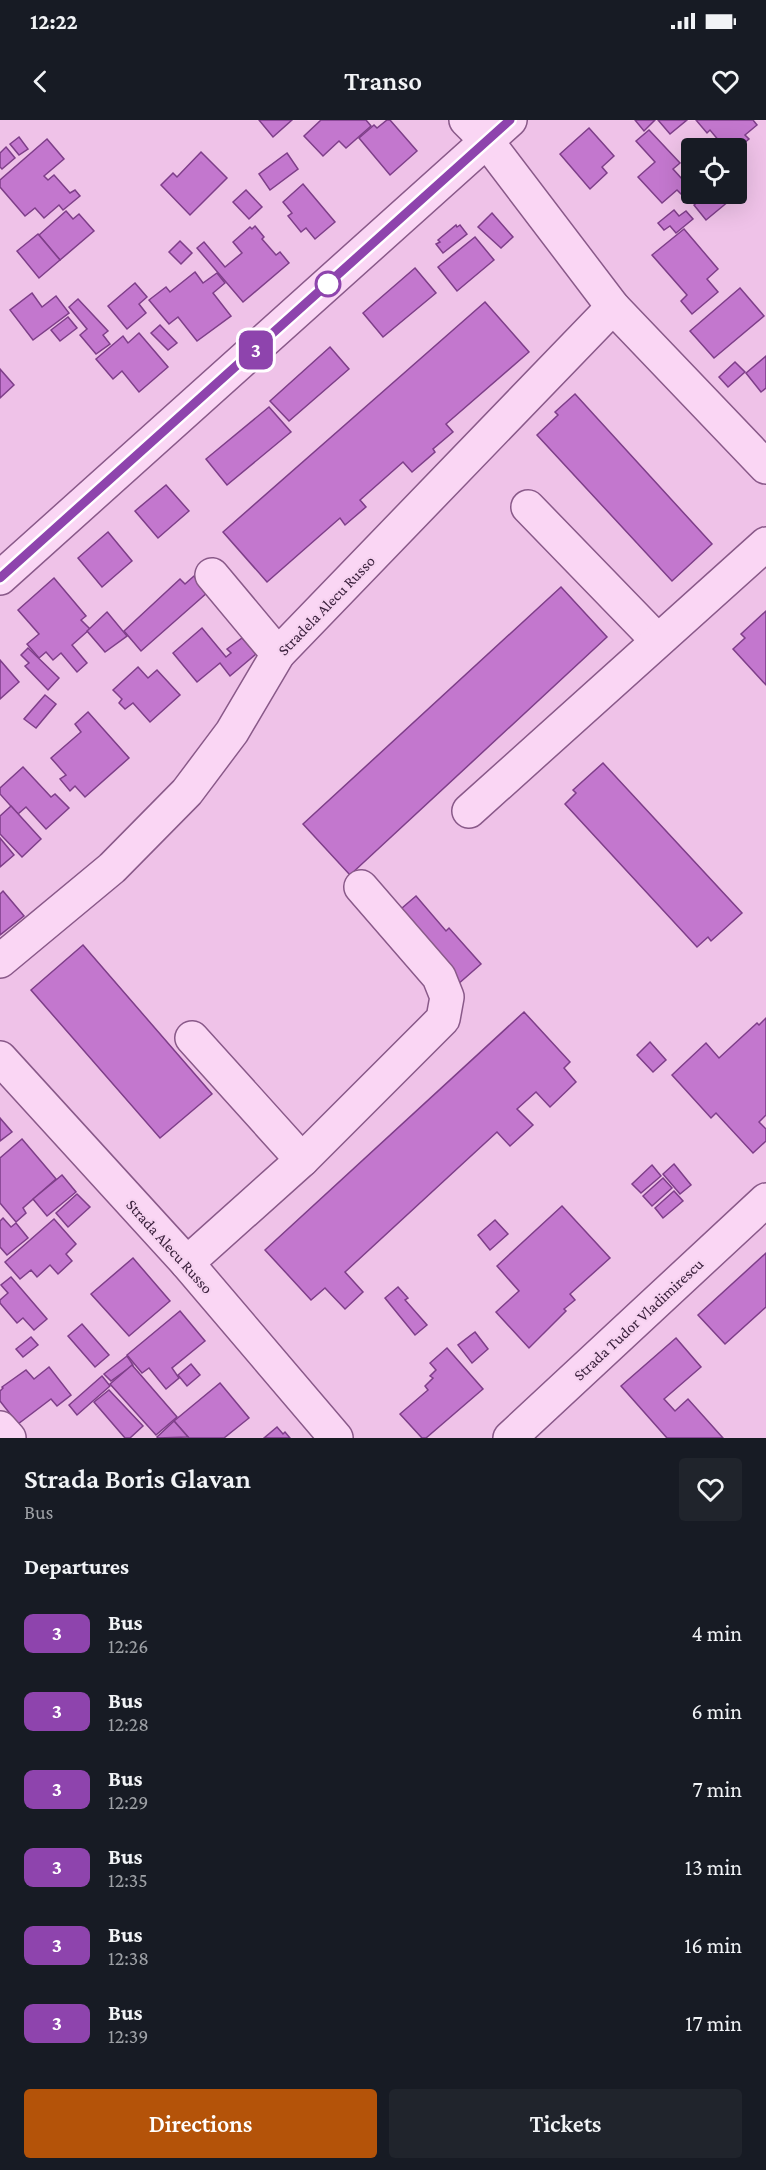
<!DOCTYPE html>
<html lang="en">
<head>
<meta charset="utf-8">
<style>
  :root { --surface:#171b24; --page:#20242c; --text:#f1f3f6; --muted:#9ea1a6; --accent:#b45309 }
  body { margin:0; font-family:"Crimson Pro",serif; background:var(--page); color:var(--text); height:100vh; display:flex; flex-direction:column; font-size:22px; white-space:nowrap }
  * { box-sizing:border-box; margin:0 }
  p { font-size:20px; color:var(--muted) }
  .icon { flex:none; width:33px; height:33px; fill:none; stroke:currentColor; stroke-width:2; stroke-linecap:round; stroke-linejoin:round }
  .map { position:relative; height:1318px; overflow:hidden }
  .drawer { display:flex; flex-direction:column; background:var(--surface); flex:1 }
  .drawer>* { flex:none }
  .badge { padding:0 12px; border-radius:9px; font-size:21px; line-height:39px }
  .controls { position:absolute; left:681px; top:18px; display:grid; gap:12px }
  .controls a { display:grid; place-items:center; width:66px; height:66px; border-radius:6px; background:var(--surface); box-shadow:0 6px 24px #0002; font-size:30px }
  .map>.badge { position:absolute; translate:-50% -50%; box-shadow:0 0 0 3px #fff }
  h2 { padding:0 24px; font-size:22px; line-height:54px }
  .round { display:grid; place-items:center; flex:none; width:63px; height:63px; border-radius:6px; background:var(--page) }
  .headline { display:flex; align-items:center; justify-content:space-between; height:102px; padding:0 24px }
  h1 { font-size:28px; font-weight:600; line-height:45px }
  .cta { display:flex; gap:12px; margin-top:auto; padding:12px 24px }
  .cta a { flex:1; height:69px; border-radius:6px; background:var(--accent); color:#fff; font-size:24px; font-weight:600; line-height:69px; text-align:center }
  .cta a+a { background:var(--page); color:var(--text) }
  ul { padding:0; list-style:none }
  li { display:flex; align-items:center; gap:18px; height:78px; padding:0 24px }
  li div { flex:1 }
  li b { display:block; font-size:22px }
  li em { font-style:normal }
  li .badge { min-width:66px; font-weight:700; text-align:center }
  .status { display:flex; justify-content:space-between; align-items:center; height:42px; padding:0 30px; background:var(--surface); direction:ltr }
  .status svg { height:16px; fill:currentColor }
  header { display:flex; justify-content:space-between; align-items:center; height:78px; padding:0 24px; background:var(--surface); font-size:27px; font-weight:600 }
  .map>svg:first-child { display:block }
  .building { fill:#c377ce; stroke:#7e3e89; stroke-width:1.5 }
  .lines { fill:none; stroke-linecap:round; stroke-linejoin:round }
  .minor-casing { stroke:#895989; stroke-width:36 }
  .minor { stroke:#fad6f4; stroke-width:33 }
  .line-casing { stroke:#fff; stroke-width:14 }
  .line { stroke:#8e44ad; stroke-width:9 }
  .stop-dot { fill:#fff; stroke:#8e44ad; stroke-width:3 }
  .labels { text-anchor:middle; stroke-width:4.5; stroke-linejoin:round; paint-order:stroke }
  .street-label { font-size:16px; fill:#371d39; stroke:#f6d2f0 }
</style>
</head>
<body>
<div class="status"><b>12:22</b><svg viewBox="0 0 49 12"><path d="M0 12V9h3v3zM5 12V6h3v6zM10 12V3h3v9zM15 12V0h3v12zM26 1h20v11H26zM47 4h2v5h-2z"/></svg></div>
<header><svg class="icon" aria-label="back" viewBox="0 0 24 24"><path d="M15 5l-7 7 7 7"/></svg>Transo<svg class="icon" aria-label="heart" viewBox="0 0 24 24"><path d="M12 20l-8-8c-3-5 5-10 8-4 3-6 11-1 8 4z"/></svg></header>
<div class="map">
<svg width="766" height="1318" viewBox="0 0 766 1318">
  <rect width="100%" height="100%" fill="#efc2e8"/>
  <g class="building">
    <polygon points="259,0 292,0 273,17"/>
    <polygon points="321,0 366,0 371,6 346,28 339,21 323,36 304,16"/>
    <polygon points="387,0 390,0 417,31 390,55 359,18 374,5 377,8"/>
    <polygon points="635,0 655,0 644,11"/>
    <polygon points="658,0 687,0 670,14"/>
    <polygon points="696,0 753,0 757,5 745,15 749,19 736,30 725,28 710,10 707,13"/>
    <polygon points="589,8 614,36 602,47 607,53 590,69 560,34"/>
    <polygon points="649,10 680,43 673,49 692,70 684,77 677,70 662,83 638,57 655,42 636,21"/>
    <polygon points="19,17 28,29 19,35 10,24"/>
    <polygon points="47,19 64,39 44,56 48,60 54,55 70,73 75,70 80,76 63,90 59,85 44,98 35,88 25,96 0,67 0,60"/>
    <polygon points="6,27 15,38 2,49 0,47 0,33"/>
    <polygon points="201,32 227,58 190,95 161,65 173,53 177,57"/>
    <polygon points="287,33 298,49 270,70 259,54"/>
    <polygon points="303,64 335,102 315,119 306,108 301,112 288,96 292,93 283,82"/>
    <polygon points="246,70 262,87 249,99 233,82"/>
    <polygon points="708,74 723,74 729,81 706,100 694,85"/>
    <polygon points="674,90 679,96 686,91 693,99 676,113 670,106 664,110 658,103"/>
    <polygon points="66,91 73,99 79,94 94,111 60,140 39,115"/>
    <polygon points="492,93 513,117 501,128 478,107"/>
    <polygon points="456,105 457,107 460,105 467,114 443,133 436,124 440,122 438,120"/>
    <polygon points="255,106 264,117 262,119 276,135 280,132 289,143 243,182 197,128 204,122 225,147 242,133 233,122 250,107 252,109"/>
    <polygon points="684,109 718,149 707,159 718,172 692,194 681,181 687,175 652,135"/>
    <polygon points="38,114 60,140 39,158 17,131"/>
    <polygon points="475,117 494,140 457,171 438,147"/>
    <polygon points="180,121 192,133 181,144 169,132"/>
    <polygon points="415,148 436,173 383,217 363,193"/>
    <polygon points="195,152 203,163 217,153 225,163 213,173 231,196 197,221 178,197 169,204 149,180 166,167 170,172"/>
    <polygon points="135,163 147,177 139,184 146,193 127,209 108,186"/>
    <polygon points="740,168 764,196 714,238 690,211"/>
    <polygon points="32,173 42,187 56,176 69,193 33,220 10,190"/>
    <polygon points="78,179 108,211 103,215 110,224 96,234 80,215 87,209 69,187"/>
    <polygon points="485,182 529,232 446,304 453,312 433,329 435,332 412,352 403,342 360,380 366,387 345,405 340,398 267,462 223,412"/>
    <polygon points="68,197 77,208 60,221 51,210"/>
    <polygon points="160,205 177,223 168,230 151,213"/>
    <polygon points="139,213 168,247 139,272 122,251 113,259 96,239 123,216 128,223"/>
    <polygon points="330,227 349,249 289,301 270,281"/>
    <polygon points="766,236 766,268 761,272 746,253"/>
    <polygon points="735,242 745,252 728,267 719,257"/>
    <polygon points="0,249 14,265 0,278"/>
    <polygon points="575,274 712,424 672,461 537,315 558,295 555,292"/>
    <polygon points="269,287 291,312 227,365 206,339"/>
    <polygon points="166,365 189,391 158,418 135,391"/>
    <polygon points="108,412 132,441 102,467 78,438"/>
    <polygon points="194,456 208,472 141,531 124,511 180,459 185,464"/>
    <polygon points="54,458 86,496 81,500 90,509 72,525 87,543 77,552 61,533 53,540 46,532 39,538 27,524 39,514 18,490"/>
    <polygon points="561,467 607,517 350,755 303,704"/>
    <polygon points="766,491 766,565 733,529 745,518 741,514"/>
    <polygon points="107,492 127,516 105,532 87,511"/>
    <polygon points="202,508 226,537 231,533 227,529 242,518 256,534 230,556 220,543 197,562 173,533"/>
    <polygon points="28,528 59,558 48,570 25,546 29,543 21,535"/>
    <polygon points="0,540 19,562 0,579"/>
    <polygon points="138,547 148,558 157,550 180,575 150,602 133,583 125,589 119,583 122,579 113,570"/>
    <polygon points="45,575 56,584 36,608 24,599"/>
    <polygon points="88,592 129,638 85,677 75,666 70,671 60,659 66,655 51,638 81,612 75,604"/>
    <polygon points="603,643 742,793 711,821 708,817 697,827 565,684 576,673 573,670"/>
    <polygon points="23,647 51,677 55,674 69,688 46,709 26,687 18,694 0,674 0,668"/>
    <polygon points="11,686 41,719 22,737 0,714 0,696"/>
    <polygon points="0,718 14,735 0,747"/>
    <polygon points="3,771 24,796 0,815 0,774"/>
    <polygon points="416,776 446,811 449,808 481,844 457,865 395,794"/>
    <polygon points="83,825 212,974 160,1018 31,870"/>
    <polygon points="524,892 570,942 564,948 576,962 550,987 536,972 517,989 533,1005 510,1026 497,1012 345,1152 363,1172 345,1189 325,1168 311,1180 265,1130"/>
    <polygon points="766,898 766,995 759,1002 766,1009 766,1021 753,1033 716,993 711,998 672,955 706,923 719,938 757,903 759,905"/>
    <polygon points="650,922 666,940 653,952 637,935"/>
    <polygon points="0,998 12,1012 0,1021"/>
    <polygon points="22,1019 56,1059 23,1088 26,1093 16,1102 0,1083 0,1038"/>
    <polygon points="674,1044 691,1065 680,1074 663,1054"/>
    <polygon points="652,1045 661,1056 641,1073 632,1064"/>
    <polygon points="62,1055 76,1072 47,1096 33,1079"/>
    <polygon points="663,1058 672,1068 652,1086 643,1076"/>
    <polygon points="674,1071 683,1081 663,1098 655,1088"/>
    <polygon points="77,1074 90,1087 68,1107 56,1093"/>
    <polygon points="562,1086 610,1138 570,1174 575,1180 564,1189 566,1191 529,1228 496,1192 519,1171 497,1146"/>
    <polygon points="3,1098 11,1107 16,1103 28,1118 7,1135 0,1127 0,1101"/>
    <polygon points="54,1099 76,1124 66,1134 72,1141 58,1154 50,1145 37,1157 31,1150 20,1159 5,1142"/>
    <polygon points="495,1100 508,1114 490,1130 478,1115"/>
    <polygon points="766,1133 766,1187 725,1224 698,1195"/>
    <polygon points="133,1138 170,1181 129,1216 91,1174"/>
    <polygon points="11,1157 47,1199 34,1210 23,1198 17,1203 0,1183 0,1180 8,1173 1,1165"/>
    <polygon points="398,1167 408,1178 405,1180 427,1205 415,1215 385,1178"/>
    <polygon points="180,1191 205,1221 172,1248 179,1258 166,1269 149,1248 142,1253 127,1235"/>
    <polygon points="82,1204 109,1235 95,1247 68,1216"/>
    <polygon points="475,1212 488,1229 472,1243 458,1225"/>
    <polygon points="31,1217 38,1225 23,1237 16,1229"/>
    <polygon points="676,1218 701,1247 664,1279 675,1291 688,1279 723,1318 667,1318 621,1266"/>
    <polygon points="447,1228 483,1269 426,1318 422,1318 400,1294 428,1270 425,1266 433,1258 430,1256 436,1250 430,1243"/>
    <polygon points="127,1236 133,1245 111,1261 104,1254"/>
    <polygon points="191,1244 200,1255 187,1266 178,1255"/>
    <polygon points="132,1245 177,1297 156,1315 110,1264"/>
    <polygon points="49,1247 71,1275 57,1286 51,1279 18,1304 0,1281 0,1271 3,1268 2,1267 26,1250 34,1259"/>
    <polygon points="102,1256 110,1266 77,1295 69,1285"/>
    <polygon points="220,1263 249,1298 224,1318 189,1318 174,1301"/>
    <polygon points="109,1270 143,1306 130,1318 125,1318 94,1282"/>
    <polygon points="174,1301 188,1317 158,1318 157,1317"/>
    <polygon points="277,1307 283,1314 285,1312 290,1318 264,1318"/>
  </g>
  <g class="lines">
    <g class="minor-casing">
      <g id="minor">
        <polyline points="466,0 486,20 613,187 766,347"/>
        <polyline points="528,387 657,520"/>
        <polyline points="212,455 278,534"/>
        <polyline points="0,458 510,0"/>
        <polyline points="469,691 766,424"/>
        <polyline points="0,841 112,748 187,672 232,612 278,534 613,187"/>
        <polyline points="192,918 302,1040"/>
        <polyline points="0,938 187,1143 336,1318"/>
        <polyline points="187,1143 302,1040 443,899 447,877 439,857 361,767"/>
        <polyline points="0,1308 9,1318"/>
        <polyline points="510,1318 766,1080"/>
      </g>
    </g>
    <use href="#minor" class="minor"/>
  </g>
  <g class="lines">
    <g class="line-casing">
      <polyline id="line" points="0,458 510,0"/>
    </g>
    <use href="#line" class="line"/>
  </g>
  <circle class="stop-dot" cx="328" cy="164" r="12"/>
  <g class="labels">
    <g class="street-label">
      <text transform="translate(326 485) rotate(-46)" y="6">Stradela Alecu Russo</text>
      <text transform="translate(170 1126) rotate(48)" y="6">Strada Alecu Russo</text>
      <text transform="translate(638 1199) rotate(-43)" y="6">Strada Tudor Vladimirescu</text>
    </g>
  </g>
</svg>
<div class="controls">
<a><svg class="icon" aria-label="locate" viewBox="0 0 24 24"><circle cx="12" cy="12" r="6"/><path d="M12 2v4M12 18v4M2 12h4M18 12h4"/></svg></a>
</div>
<b class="badge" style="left:256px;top:230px;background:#8e44ad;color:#fff">3</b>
</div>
<section class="drawer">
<div class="headline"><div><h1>Strada Boris Glavan</h1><p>Bus</p></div><a class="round"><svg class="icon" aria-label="heart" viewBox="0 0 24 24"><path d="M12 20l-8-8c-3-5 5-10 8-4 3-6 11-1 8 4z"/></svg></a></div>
<h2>Departures</h2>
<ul>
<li><span class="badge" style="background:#8e44ad;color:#fff">3</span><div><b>Bus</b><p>12:26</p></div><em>4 min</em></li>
<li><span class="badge" style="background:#8e44ad;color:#fff">3</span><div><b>Bus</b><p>12:28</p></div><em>6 min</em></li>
<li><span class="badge" style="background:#8e44ad;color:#fff">3</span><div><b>Bus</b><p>12:29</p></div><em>7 min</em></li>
<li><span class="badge" style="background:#8e44ad;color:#fff">3</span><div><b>Bus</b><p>12:35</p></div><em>13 min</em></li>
<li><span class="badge" style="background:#8e44ad;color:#fff">3</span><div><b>Bus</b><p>12:38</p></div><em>16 min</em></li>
<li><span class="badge" style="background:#8e44ad;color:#fff">3</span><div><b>Bus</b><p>12:39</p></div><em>17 min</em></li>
</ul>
<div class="cta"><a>Directions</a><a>Tickets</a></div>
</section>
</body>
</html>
